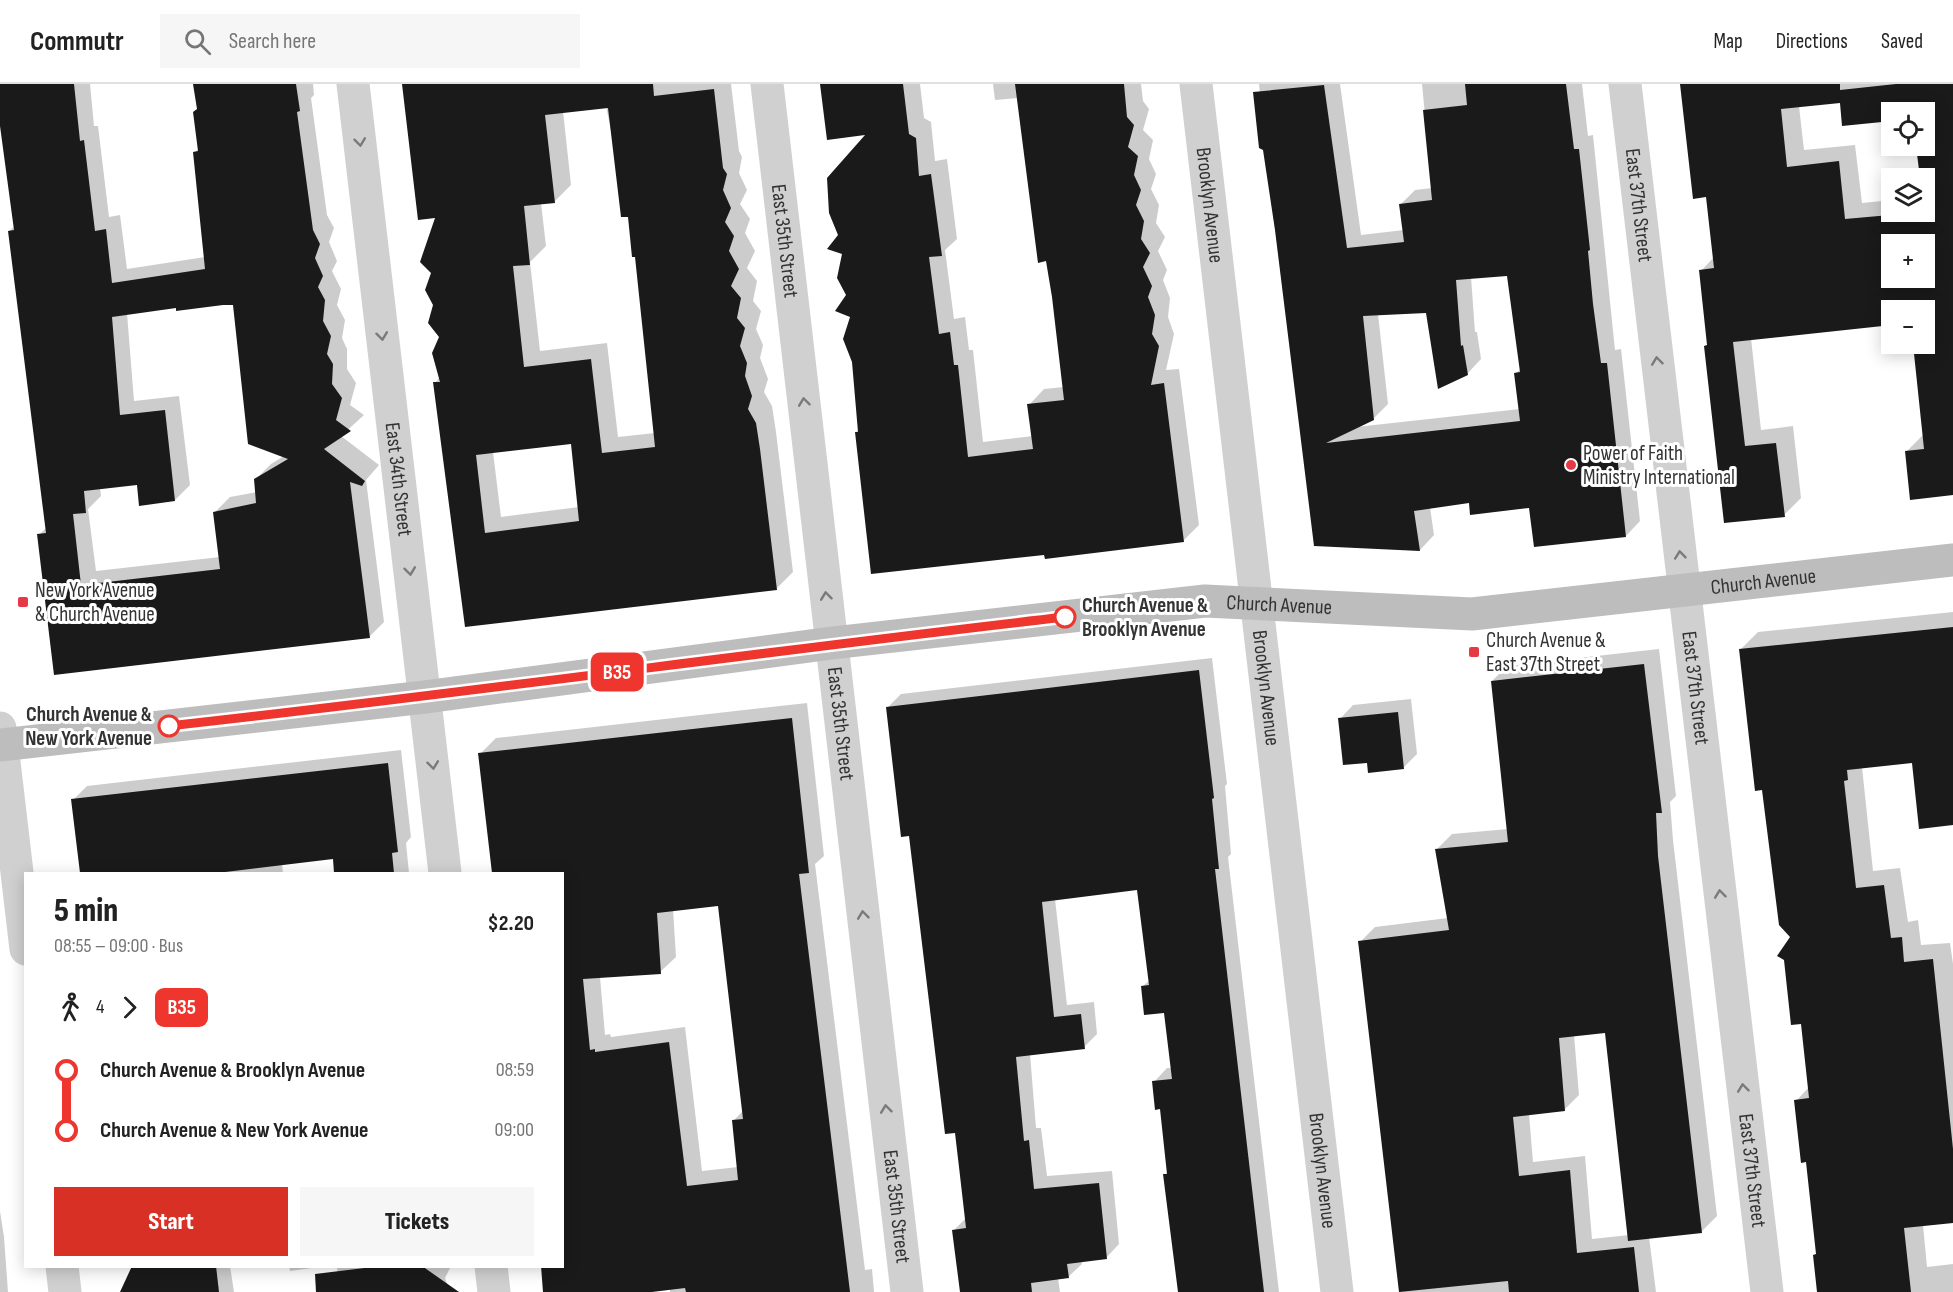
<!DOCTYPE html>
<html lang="en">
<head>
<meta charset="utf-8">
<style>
  :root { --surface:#fff; --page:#f6f6f6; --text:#222; --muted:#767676; --line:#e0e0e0; --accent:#d93025 }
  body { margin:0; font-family:"Sofia Sans Condensed",sans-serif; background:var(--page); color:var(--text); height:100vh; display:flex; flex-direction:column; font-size:22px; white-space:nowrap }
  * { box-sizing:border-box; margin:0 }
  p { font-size:20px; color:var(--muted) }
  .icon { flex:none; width:33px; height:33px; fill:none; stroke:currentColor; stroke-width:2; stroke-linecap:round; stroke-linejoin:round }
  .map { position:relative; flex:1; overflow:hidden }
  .side { position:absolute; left:24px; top:788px; width:540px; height:396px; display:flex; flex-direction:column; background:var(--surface); border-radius:0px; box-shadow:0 3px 15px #0003 }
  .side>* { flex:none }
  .badge { padding:0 12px; border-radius:9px; font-size:21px; line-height:39px }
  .tools { position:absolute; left:1881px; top:18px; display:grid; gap:12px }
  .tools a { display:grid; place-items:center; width:54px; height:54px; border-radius:0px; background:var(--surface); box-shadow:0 3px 15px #0003; font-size:30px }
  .map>.badge { position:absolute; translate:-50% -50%; box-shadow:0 0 0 3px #fff }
  .legs { display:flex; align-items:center; gap:9px; height:66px; padding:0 30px; font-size:20px }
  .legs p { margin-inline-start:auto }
  .headline { display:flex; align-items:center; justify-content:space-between; height:102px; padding:0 30px }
  h1 { font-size:33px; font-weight:800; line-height:45px }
  .cta { display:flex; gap:12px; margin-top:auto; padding:12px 30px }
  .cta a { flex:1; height:69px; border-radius:0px; background:var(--accent); color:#fff; font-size:24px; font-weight:800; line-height:69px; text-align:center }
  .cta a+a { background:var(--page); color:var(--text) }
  ul { padding:0 30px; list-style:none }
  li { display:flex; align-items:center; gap:21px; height:60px; font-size:22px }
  li i { display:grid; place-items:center; width:9px; height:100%; margin:0 8px; background:currentColor }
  li i::after { content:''; width:15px; height:15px; margin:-8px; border:4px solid; border-radius:50%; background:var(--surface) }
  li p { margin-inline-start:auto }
  li:first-child i { background:linear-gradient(#0000 50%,currentColor 0) }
  li:last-child i { background:linear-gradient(currentColor 50%,#0000 0) }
  header { display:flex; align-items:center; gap:36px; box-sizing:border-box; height:84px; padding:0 30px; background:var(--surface); border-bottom:2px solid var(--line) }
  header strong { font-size:28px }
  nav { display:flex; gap:33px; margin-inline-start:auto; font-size:21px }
  .search { width:420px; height:54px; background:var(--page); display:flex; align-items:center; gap:15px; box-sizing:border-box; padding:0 21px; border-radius:0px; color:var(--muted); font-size:22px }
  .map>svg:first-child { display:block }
  .shadow { fill:#0003; fill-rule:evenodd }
  .building { fill:#1a1a1a; fill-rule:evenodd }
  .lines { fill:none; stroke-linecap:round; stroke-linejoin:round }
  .minor { stroke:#d0d0d0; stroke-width:33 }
  .secondary { stroke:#bdbdbd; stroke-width:33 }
  .oneway { stroke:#7a7a7a }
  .line-1-casing { stroke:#fff; stroke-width:14 }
  .line-1 { stroke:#ee352e; stroke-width:9 }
  .poi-dot { fill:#e63946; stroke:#fff; stroke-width:2 }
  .stop-1-dot { fill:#fff; stroke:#ee352e; stroke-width:3 }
  .labels { text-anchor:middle; stroke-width:6; stroke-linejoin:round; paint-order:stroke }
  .street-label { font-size:21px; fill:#333; stroke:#fff }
  .poi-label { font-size:21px; fill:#333; stroke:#fff; text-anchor:start }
  .stop-label { font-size:21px; font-weight:bold; fill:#333; stroke:#fff; text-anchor:start }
</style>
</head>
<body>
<header>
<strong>Commutr</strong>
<div class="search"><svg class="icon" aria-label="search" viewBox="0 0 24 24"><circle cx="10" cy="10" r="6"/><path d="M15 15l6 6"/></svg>Search here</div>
<nav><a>Map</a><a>Directions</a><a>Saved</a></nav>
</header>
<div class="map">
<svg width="1953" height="1208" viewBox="0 0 1953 1208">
  <rect width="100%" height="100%" fill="#fff"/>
  <g class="shadow">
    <path d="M0,0h90l4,42h4l11,91 11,-2 7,54 78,-12 -10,-105 4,-3 10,-51 -8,-14h112l1,11 -3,3 16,117 7,13 -5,14 8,19 -5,10 9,18 -4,16 8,15 -3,18 5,11v20l9,14 -6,22 14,10 -23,21 38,29 -13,15 18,142 -15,15 -313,37 -17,-139 8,-8 -38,-296 6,-5 -15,-119zM234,220l50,152 -13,8 -15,15 1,13 -27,5 -15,15 5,45 -124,14 -8,-62 13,-13 -1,-8 38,-5 37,17 15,-15 -11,-89 -45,5 -7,-88 50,-7z"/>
    <path d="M404,0h327l8,67 3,6 -3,16 8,17 -7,14 10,15 -5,14 10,18 -8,17 10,13 -4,20 8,10 -5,18 7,16 -3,13 8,21 -4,13 8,14 4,26 17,140 -17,17 -309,36 -32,-242 5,-6 1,-40 -8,-65 4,-56zM606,22l30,149 19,178 -37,4 -11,-94 -67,8 -10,-89 16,-16 -5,-43 14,-2 16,-16 -8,-74zM573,358l6,65 -78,10 -8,-65z"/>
    <polygon points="822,0 920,0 924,34 931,38 935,77 947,75 957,155 945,166 954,235 965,233 969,266 973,266 983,358 1033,352 1029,321 1044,305 1064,303 1048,176 1018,14 995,16 993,0 1141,0 1143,17 1149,25 1143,46 1153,56 1149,75 1156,90 1151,105 1159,121 1156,139 1165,153 1158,167 1167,186 1163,196 1170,214 1168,233 1174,250 1166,286 1179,285 1199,441 1183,457 1046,469 856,348 860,345 852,233 840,152 869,49"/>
    <path d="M1259,0h81l21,151 43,-5 -3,-26 14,-14 17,-2 -10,-104h160l6,52 5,-1 22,215 6,-1 19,172 -14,15 -95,-29 -61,-5 -40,5 4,28 -14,15 -105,-5 -50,-396zM1508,191l13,94 -5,4 4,36 -164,18 17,-8 15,-15 -10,-90 49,-3 40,63 14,-15 -4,-27h-2l-4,-55z"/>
    <path d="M1682,0h271v409l-47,-41 18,-18 -10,-90h10v-34h-32l-141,28 10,92 32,-4 8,72 -17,17 -59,7 -19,-176 3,-3 -8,-72 13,-14 -6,-62zM1841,18l51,10h32v34h-6l4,32h2v34h-32v-12l-30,3 -7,-58 -51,5 -5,-44zM1892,160h32v34h-32z"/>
    <polygon points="1953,528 1953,739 1914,678 1862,683 1873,787 1900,784 1908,838 1918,836 1921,861 1950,859 1953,880 1953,1138 1923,1141 1927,1183 1953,1180 1953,1208 1836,1208 1796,1017 1809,1003 1792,853 1741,565 1758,548"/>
    <path d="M1659,565l17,147 -6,6 3,38 44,376 -15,15 -53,6 7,55h-256l-40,-350 15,-15 73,-9 -11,-69 15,-15 56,-5 -16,-148 15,-15zM1606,947l23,204 -37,4 -7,-83 -52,6 -4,-48 35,-4 15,-15 -5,-60z"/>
    <polygon points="1212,574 1227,700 1225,702 1231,770 1228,773 1279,1208 1184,1208 1165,1091 1168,1087 1161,1023 1154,998 1167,984 1172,984 1166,927 1143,902 1150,896 1139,804 1055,815 1067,921 1094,918 1097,950 1084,963 1030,970 1036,1044 1041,1044 1047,1092 1112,1087 1119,1160 1106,1174 1081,1177 1082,1180 1068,1193 1058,1194 1060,1208 962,1208 954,1146 966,1134 956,1047 911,750 888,623 901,610"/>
    <polygon points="1411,615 1417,670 1403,684 1368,677 1340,635 1353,621"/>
    <path d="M807,619l17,153 -9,8 50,406 7,-1 2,23h-204v-3l-30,3h-95l-3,-26h20v-393h-69l-13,-119 16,-16zM720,820l24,206 -11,11 5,46 -36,4 -17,-144 -74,10 -1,-3 -5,1 -5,-58 60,-5 16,-15 -3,-48z"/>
    <polygon points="401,666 411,753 406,759 409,789 336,789 334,774 282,780 283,789 81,789 73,716 87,702"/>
    <polygon points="0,1127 4,1153 8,1208 0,1208"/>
    <polygon points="133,1182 230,1182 234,1208 132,1208"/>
    <polygon points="289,1182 327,1182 290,1187"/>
    <polygon points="337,1182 451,1182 445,1194 450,1208 339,1208"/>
  </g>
  <g class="building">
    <path d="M0,0h74l6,57 4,-1 11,91 11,-2 6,54 93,-14 -12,-117 5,-1 -5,-39 4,-3 -4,-25h103l4,27 -3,1 16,118 7,14 -5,14 8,18 -5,11 7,13 -2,21 8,15 -4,18 6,10 -1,20 10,14 -6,22 15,11 -27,18 41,32 -3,5 -12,-4 20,156 -316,37 -17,-141 9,-1 -38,-302 6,-1 -14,-104zM223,221h10l15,139 40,15 -34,20 2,24 -43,9 7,57 -139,16 -8,-71 13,-1 -2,-22 53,-6 2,21 36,-5 -10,-91 -45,5 -8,-98 64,-9v3z"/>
    <path d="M402,0h251l1,12 60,-7 9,79 4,6 -4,16 8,18 -6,14 9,14 -5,15 10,18 -8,17 10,12 -4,20 8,10 -5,18 7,17 -2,13 7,20 -4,13 8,14 4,26 17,141 -312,37 -32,-245h7l-8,-29 7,-16 -11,-14 5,-18 -8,-15 6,-17 -11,-11 15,-44 -17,2zM608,24l13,109h7l4,40h3l20,190 -53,6 -11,-94 -67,8 -11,-101 17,-1 -6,-59 31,-3 -10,-88zM571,360l8,77 -94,12 -9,-78z"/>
    <polygon points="820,0 903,0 909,50 916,54 919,92 931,90 942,172 929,173 939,250 950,248 954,281 958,281 968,373 1033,365 1027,320 1064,316 1052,213 1046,177 1038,179 1015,0 1124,0 1127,33 1134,41 1128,63 1138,72 1134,91 1141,106 1136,121 1144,137 1141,155 1150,169 1143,183 1152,202 1148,213 1155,231 1152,250 1159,262 1151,301 1164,299 1184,458 1045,475 1044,471 871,490 855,348 858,348 852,278 843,255 850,233 835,227 846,211 837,194 842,170 827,165 838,151 829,129 827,94 865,51 827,56"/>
    <path d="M1465,0h101l8,65h5l11,101 -2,1 5,53 8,59h6l19,174 -92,10 -5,-39 -59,7 -1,-12 -55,8 6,40 -106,-5 -39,-316 -12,-80 -4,-2 -6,-56 71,-7 23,163 57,-6 -5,-38 33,-4 -9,-90 44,-5zM1507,192l13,96 -6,1 6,48 -194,22 48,-23 -11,-104 63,-3 12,76 30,-14 -5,-30 -2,1 -5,-66z"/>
    <path d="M1680,0h160v6l56,-6h57v411l-43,5 -5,-49 19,-2 -11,-105h11v-34h-32v15l-159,17 12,104 31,-3 9,74 -61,6 -20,-177 3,-1 -8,-75 15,-2 -8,-71 -13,2zM1840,19l2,23 50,-5v-9h32v34h-8l4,32h4v34l-79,7 -6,-58 -52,6 -6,-58zM1892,160h32v34h-32z"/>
    <polygon points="1953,543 1953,741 1919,745 1912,679 1847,686 1848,696 1844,697 1856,804 1884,801 1891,854 1902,853 1904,878 1933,875 1953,1065 1953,1139 1904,1144 1911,1208 1817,1208 1813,1171 1816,1170 1806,1078 1801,1079 1794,1016 1809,1014 1801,940 1791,941 1784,876 1777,872 1790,853 1779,841 1762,706 1755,707 1739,565"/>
    <polygon points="1644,580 1662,729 1656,729 1658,772 1702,1149 1628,1157 1605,949 1559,954 1565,1027 1513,1033 1519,1092 1570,1086 1577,1169 1634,1163 1639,1208 1509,1208 1508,1197 1399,1208 1358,857 1449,846 1435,765 1508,758 1491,597"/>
    <polygon points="1199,586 1214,714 1212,715 1219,785 1215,785 1264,1208 1178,1208 1163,1090 1167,1090 1160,1025 1155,1026 1152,997 1172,995 1164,929 1144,931 1141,902 1149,901 1137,806 1042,818 1054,933 1081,930 1085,965 1016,973 1024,1057 1029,1056 1034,1105 1099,1099 1107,1175 1067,1180 1069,1194 1031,1199 1032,1208 960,1208 952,1146 966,1144 959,1083 955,1049 945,1050 909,752 901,753 886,623"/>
    <polygon points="1398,628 1404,685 1368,689 1367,679 1343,681 1338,634"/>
    <path d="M792,634l17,155 -10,1 51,418h-164l-1,-4 -33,4h-109l-2,-26h21v-393h-70l-14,-120zM718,822l25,213 -11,1 6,60 -51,6 -18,-144 -74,10v-3l-5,1 -7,-71 78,-5 -4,-61z"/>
    <polygon points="388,679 398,768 392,769 394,789 334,789 333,775 217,789 80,789 71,715"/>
    <polygon points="132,1182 216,1182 219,1208 120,1208"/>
    <polygon points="381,1182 422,1182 459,1208 316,1208 315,1190"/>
  </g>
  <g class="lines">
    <g class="minor">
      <path id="s1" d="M353,0l92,789"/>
      <path id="s2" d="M767,0l140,1208"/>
      <path id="s3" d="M1196,0l141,1208"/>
      <path id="s4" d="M1625,0l142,1208"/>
      <polyline points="0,644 26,865"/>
      <polyline points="62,1182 65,1208"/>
      <polyline points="491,1182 494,1208"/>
    </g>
    <path class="secondary" id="s5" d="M0,661l425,-48 407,-54 373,-42 267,13 481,-54"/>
  </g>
  <defs><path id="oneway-chevron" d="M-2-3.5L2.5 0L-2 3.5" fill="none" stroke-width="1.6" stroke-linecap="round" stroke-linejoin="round" transform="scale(1.5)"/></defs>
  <g class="oneway">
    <use href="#oneway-chevron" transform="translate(360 58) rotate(83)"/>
    <use href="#oneway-chevron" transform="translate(382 252) rotate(83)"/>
    <use href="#oneway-chevron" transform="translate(1657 277) rotate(-97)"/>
    <use href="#oneway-chevron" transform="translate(804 318) rotate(-97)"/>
    <use href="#oneway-chevron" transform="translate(1680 471) rotate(-96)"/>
    <use href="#oneway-chevron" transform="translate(410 487) rotate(83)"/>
    <use href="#oneway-chevron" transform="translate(826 512) rotate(-97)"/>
    <use href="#oneway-chevron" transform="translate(433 681) rotate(83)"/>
    <use href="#oneway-chevron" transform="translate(1720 810) rotate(-97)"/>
    <use href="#oneway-chevron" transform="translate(863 831) rotate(-97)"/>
    <use href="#oneway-chevron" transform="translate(1743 1004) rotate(-97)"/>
    <use href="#oneway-chevron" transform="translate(886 1025) rotate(-97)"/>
  </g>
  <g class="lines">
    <g class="line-1-casing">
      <path id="line-1" d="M169,642c299,-33 597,-75 896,-109"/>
    </g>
    <use href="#line-1" class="line-1"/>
  </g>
  <g class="poi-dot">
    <circle cx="1571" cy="381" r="6"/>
    <rect x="17" y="512" width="12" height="12" rx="3"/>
    <rect x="1468" y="562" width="12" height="12" rx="3"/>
  </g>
  <g class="stop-1-dot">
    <circle cx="1065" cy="533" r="10"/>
    <circle cx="169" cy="642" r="10"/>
  </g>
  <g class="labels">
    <g class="street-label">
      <text dy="7" stroke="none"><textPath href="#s3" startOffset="122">Brooklyn Avenue</textPath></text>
      <text dy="7" stroke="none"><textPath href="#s4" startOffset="122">East 37th Street</textPath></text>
      <text dy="7" stroke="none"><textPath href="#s2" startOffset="158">East 35th Street</textPath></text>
      <text dy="7" stroke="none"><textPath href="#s1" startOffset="398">East 34th Street</textPath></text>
      <text dy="7" stroke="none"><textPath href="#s5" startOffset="1774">Church Avenue</textPath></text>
      <text dy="7" stroke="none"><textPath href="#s5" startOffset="1288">Church Avenue</textPath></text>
      <text dy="7" stroke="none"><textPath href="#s3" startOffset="608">Brooklyn Avenue</textPath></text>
      <text dy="7" stroke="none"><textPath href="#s4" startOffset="608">East 37th Street</textPath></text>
      <text dy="7" stroke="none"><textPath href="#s2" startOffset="644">East 35th Street</textPath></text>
      <text dy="7" stroke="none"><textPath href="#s3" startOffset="1094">Brooklyn Avenue</textPath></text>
      <text dy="7" stroke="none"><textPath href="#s4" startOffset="1094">East 37th Street</textPath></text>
      <text dy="7" stroke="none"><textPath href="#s2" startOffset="1130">East 35th Street</textPath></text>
    </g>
    <g class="poi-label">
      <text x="1583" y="376">Power of Faith<tspan x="1583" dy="24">Ministry International</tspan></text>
      <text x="35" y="513">New York Avenue<tspan x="35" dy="24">&amp; Church Avenue</tspan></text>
      <text x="1486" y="563">Church Avenue &amp;<tspan x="1486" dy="24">East 37th Street</tspan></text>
    </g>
    <g class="stop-label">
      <text x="1082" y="528">Church Avenue &amp;<tspan x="1082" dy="24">Brooklyn Avenue</tspan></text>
      <text x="152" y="637" text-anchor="end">Church Avenue &amp;<tspan x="152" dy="24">New York Avenue</tspan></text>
    </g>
  </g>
</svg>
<div class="tools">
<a><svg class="icon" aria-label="locate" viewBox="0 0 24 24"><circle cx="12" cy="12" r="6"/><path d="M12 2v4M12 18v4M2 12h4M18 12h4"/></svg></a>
<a><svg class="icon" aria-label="layers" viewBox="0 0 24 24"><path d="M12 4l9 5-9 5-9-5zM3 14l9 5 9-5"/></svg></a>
<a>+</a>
<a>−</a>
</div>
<b class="badge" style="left:617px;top:588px;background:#ee352e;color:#fff">B35</b>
<section class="side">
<div class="headline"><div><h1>5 min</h1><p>08:55 – 09:00 · Bus</p></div><b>$2.20</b></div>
<div class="legs"><svg class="icon" aria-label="walk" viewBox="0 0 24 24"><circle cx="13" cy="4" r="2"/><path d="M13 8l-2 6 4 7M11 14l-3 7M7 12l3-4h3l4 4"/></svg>4<svg class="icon" aria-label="forward" viewBox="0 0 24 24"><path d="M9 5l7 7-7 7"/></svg><b class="badge" style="background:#ee352e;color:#fff">B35</b></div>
<ul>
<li><i style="color:#ee352e"></i><b>Church Avenue &amp; Brooklyn Avenue</b><p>08:59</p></li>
<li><i style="color:#ee352e"></i><b>Church Avenue &amp; New York Avenue</b><p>09:00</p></li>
</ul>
<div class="cta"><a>Start</a><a>Tickets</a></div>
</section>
</div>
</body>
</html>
